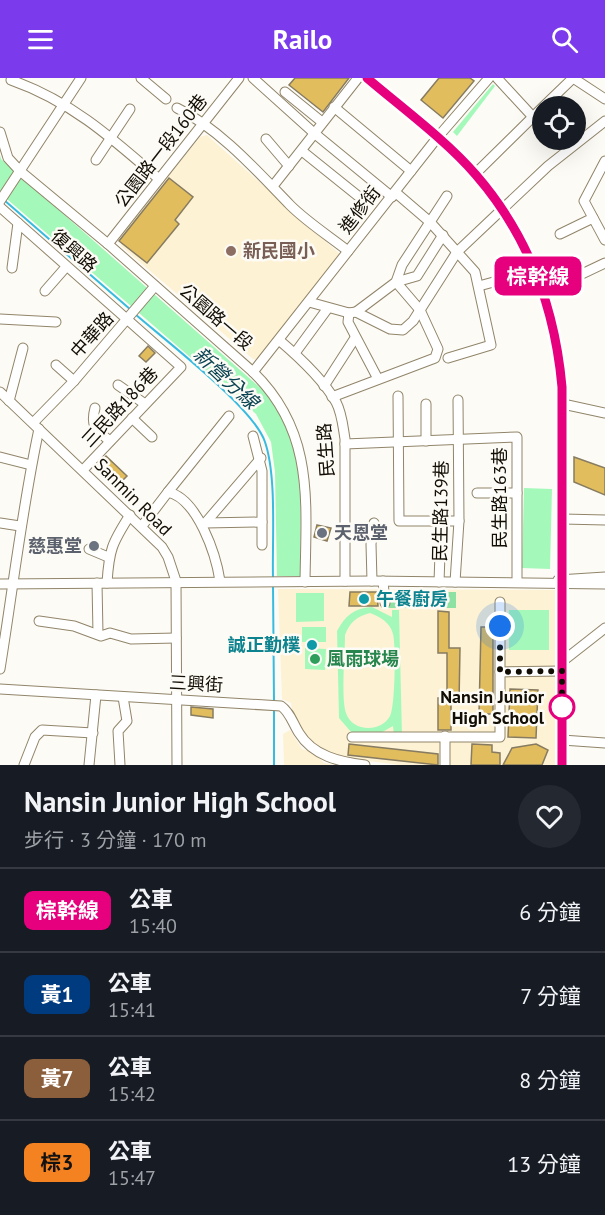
<!DOCTYPE html>
<html lang="zh-TW">
<head>
<meta charset="utf-8">
<style>
  :root { --surface:#171b24; --page:#242831; --text:#f1f3f6; --muted:#9ea1a6; --line:#363941; --accent:#7c3aed }
  body { margin:0; font-family:"PT Sans","Noto Sans TC",sans-serif; background:var(--page); color:var(--text); height:100vh; display:flex; flex-direction:column; font-size:22px; white-space:nowrap }
  * { box-sizing:border-box; margin:0 }
  p { font-size:20px; color:var(--muted) }
  .icon { flex:none; width:33px; height:33px; fill:none; stroke:currentColor; stroke-width:2; stroke-linecap:round; stroke-linejoin:round }
  .map { position:relative; height:687px; overflow:hidden }
  .side { display:flex; flex-direction:column; background:var(--surface); flex:1 }
  .side>* { flex:none }
  .badge { padding:0 12px; border-radius:9px; font-size:21px; line-height:39px }
  .buttons { position:absolute; left:532px; top:18px; display:grid; gap:12px }
  .buttons a { display:grid; place-items:center; width:54px; height:54px; border-radius:50%; background:var(--surface); box-shadow:0 6px 24px #0002; font-size:30px }
  .you { position:absolute; width:30px; height:30px; margin:-15px; border:4px solid #fff; border-radius:50%; background:#1a73e8; box-shadow:0 0 0 9px #1a73e833 }
  .map>.badge { position:absolute; translate:-50% -50%; box-shadow:0 0 0 3px #fff }
  .round { display:grid; place-items:center; flex:none; width:63px; height:63px; border-radius:32px; background:var(--page) }
  .headline { display:flex; align-items:center; justify-content:space-between; height:102px; padding:0 24px }
  h1 { font-size:28px; font-weight:700; line-height:45px }
  ul { padding:0; list-style:none }
  li { display:flex; align-items:center; gap:18px; height:84px; padding:0 24px; border-top:2px solid var(--line) }
  li div { flex:1 }
  li b { display:block; font-size:22px }
  li em { font-style:normal }
  li .badge { min-width:66px; font-weight:700; text-align:center }
  header { display:flex; justify-content:space-between; align-items:center; height:78px; padding:0 24px; background:var(--accent); color:#fff; font-size:27px; font-weight:700 }
  .map>svg:first-child { display:block }
  .built { fill:#fef2d4 }
  .green { fill:#a4f9ba; fill-rule:evenodd }
  .forest { fill:#8de2a3 }
  .lines { fill:none; stroke-linecap:round; stroke-linejoin:round }
  .stream { stroke:#38bbe0; stroke-width:2 }
  .building { fill:#e2bd5e; stroke:#877c61; stroke-width:1.5 }
  .minor-casing { stroke:#91856a; stroke-width:11 }
  .minor { stroke:#fff; stroke-width:9 }
  .line-casing { stroke:#fff; stroke-width:14 }
  .line { stroke:#e6007e; stroke-width:9 }
  .walk { stroke:#120e05; stroke-width:6; stroke-dasharray:0 10.8 }
  .education-dot { fill:#8d6e63; stroke:#fdfbf5; stroke-width:2 }
  .worship-dot { fill:#6b7280; stroke:#fdfbf5; stroke-width:2 }
  .culture-dot { fill:#0f9aa8; stroke:#fdfbf5; stroke-width:2 }
  .leisure-dot { fill:#2e9e5b; stroke:#fdfbf5; stroke-width:2 }
  .stop-dot { fill:#fff; stroke:#e6007e; stroke-width:3 }
  .labels { text-anchor:middle; stroke-width:5; stroke-linejoin:round; paint-order:stroke }
  .street-label { font-size:18px; fill:#120e05; stroke:#fdfbf5 }
  .education-label { font-size:18px; font-weight:bold; fill:#785e54; stroke:#fdfbf5; text-anchor:start }
  .worship-label { font-size:18px; font-weight:bold; fill:#5b616d; stroke:#fdfbf5; text-anchor:start }
  .culture-label { font-size:18px; font-weight:bold; fill:#0d838f; stroke:#fdfbf5; text-anchor:start }
  .leisure-label { font-size:18px; font-weight:bold; fill:#27864d; stroke:#fdfbf5; text-anchor:start }
  .stop-label { font-size:18px; font-weight:bold; fill:#120e05; stroke:#fdfbf5; text-anchor:end }
  .water-label { font-size:20px; font-style:italic; fill:#0a4352; stroke:#fdfbf5 }
</style>
</head>
<body>
<header><svg class="icon" aria-label="menu" viewBox="0 0 24 24"><path d="M4 6h16M4 12h16M4 18h16"/></svg>Railo<svg class="icon" aria-label="search" viewBox="0 0 24 24"><circle cx="10" cy="10" r="6"/><path d="M15 15l6 6"/></svg></header>
<div class="map">
<svg width="605" height="687" viewBox="0 0 605 687">
  <rect width="100%" height="100%" fill="#fdfbf5"/>
  <g class="built">
    <polygon points="207,57 342,178 259,282 253,281 121,168 120,158 200,59"/>
    <polygon points="278,511 556,512 556,687 399,687 331,678 296,655 291,625 282,621"/>
    <polygon points="290,652 302,671 315,675 324,685 335,687 284,687 283,656"/>
  </g>
  <g class="green">
    <polygon points="493,6 495,8 457,58 453,54"/>
    <path d="M0,77l1,4 263,232c45,56 36,118 36,185h-23l-2,-104 -4,-30 -15,-28 -256,-221z"/>
    <polygon points="524,410 552,411 550,491 522,490"/>
    <polygon points="296,515 324,515 324,543 296,544"/>
    <path d="M372,529l20,10v-7h7l3,126h-8l-1,-10 -16,9 -15,1 -11,-4 -12,-14 -2,-87c8,-15 17,-23 35,-24zM370,535c10,4 20,9 23,21 3,12 2,72 -3,82 -9,17 -38,16 -44,-3 -5,-14 -1,-60 -1,-78 5,-13 11,-18 25,-22z"/>
    <rect x="509" y="532" width="40" height="40"/>
    <rect x="302" y="549" width="24" height="15"/>
    <polygon points="305,570 326,571 325,592 305,591"/>
  </g>
  <rect class="forest" x="381" y="514" width="75" height="16"/>
  <g class="lines">
    <g class="stream">
      <polyline points="4,122 131,232"/>
      <path d="M135,236c31,27 119,94 130,128 12,35 7,99 8,137"/>
      <polyline points="273,507 274,624"/>
      <polyline points="274,630 274,687"/>
    </g>
  </g>
  <g class="building">
    <polygon points="295,0 349,0 323,34 289,7"/>
    <polygon points="439,0 470,0 474,3 443,40 421,22"/>
    <polygon points="169,100 193,119 175,142 179,146 147,185 119,163"/>
    <polygon points="148,268 155,275 146,284 139,278"/>
    <polygon points="106,378 127,398 115,410 96,389"/>
    <polygon points="574,379 605,390 605,417 574,404"/>
    <polygon points="317,447 331,450 327,463 314,459"/>
    <polygon points="350,514 377,514 378,528 349,528"/>
    <polygon points="438,533 449,534 449,570 460,570 459,624 451,624 451,652 438,652 438,620 447,620 447,575 438,575"/>
    <polygon points="481,549 493,549 493,636 479,636"/>
    <polygon points="510,611 538,612 536,660 508,659"/>
    <polygon points="191,629 213,631 213,640 191,637"/>
    <polygon points="349,666 438,676 438,687 348,677"/>
    <polygon points="472,666 492,667 492,674 500,675 500,687 471,687"/>
    <polygon points="536,666 548,672 542,687 503,687 512,670"/>
  </g>
  <g class="lines">
    <g class="minor-casing">
      <g id="minor">
        <polyline points="141,0 166,21"/>
        <polyline points="253,0 314,55 392,119"/>
        <path d="M367,0c33,28 81,64 109,97 52,60 80,133 86,212v378"/>
        <polyline points="497,0 533,39"/>
        <polyline points="573,0 605,21"/>
        <path d="M11,2c60,21 101,58 148,99"/>
        <polyline points="285,14 322,44"/>
        <polyline points="544,28 573,0"/>
        <polyline points="334,29 411,93"/>
        <path d="M177,30c43,21 80,63 113,97 17,17 39,31 58,46"/>
        <path d="M0,54l8,26 12,13 88,73 145,128c62,60 53,130 52,210"/>
        <polyline points="266,61 289,88"/>
        <polyline points="302,73 363,122"/>
        <polyline points="96,82 130,31"/>
        <polyline points="605,83 584,123 605,162"/>
        <polyline points="475,96 543,29"/>
        <polyline points="273,108 358,0"/>
        <polyline points="395,114 430,144 475,194 491,267 448,280"/>
        <polyline points="0,123 81,0"/>
        <polyline points="0,129 181,289 83,392"/>
        <polyline points="560,156 593,140"/>
        <polyline points="108,166 239,0"/>
        <polyline points="12,190 18,145"/>
        <polyline points="479,208 508,200"/>
        <polyline points="45,213 66,189"/>
        <polyline points="544,214 605,185"/>
        <polyline points="309,224 349,235 356,234 390,251 403,252 413,243 457,174 548,88 605,43"/>
        <polyline points="356,234 396,204 402,187 447,118"/>
        <polyline points="349,235 348,244 378,301"/>
        <polyline points="0,241 56,244"/>
        <path d="M279,262c20,17 44,39 57,62 6,11 7,25 9,37v142"/>
        <polyline points="295,275 328,230"/>
        <polyline points="56,287 74,303"/>
        <polyline points="253,294 437,60 489,0"/>
        <polyline points="118,307 145,326"/>
        <polyline points="324,308 355,260"/>
        <polyline points="0,314 162,469 168,479 176,503 177,687"/>
        <polyline points="398,318 399,443 459,443"/>
        <polyline points="332,319 435,280 438,271 420,232 396,204 417,198 443,157"/>
        <polyline points="9,323 23,270"/>
        <polyline points="426,326 426,363"/>
        <polyline points="563,326 605,335"/>
        <path d="M95,330c-5,19 1,22 15,33"/>
        <polyline points="132,340 152,359"/>
        <polyline points="33,345 74,303 155,208"/>
        <polyline points="253,358 262,393 262,467"/>
        <polyline points="345,366 517,359 517,504"/>
        <polyline points="0,379 31,387"/>
        <polyline points="168,414 229,338"/>
        <polyline points="477,415 517,415"/>
        <polyline points="563,441 605,442"/>
        <polyline points="207,443 261,380"/>
        <polyline points="0,445 20,448"/>
        <polyline points="205,445 262,444"/>
        <path d="M142,448l26,-34c30,7 48,63 52,89"/>
        <polyline points="89,471 108,479"/>
        <polyline points="558,502 605,499"/>
        <polyline points="372,503 371,466 374,445"/>
        <polyline points="383,503 385,525"/>
        <polyline points="439,504 440,476"/>
        <polyline points="455,504 459,443 458,322"/>
        <polyline points="97,505 98,556"/>
        <path d="M107,505c2,-33 5,-40 23,-68"/>
        <polyline points="0,506 372,503 605,506"/>
        <polyline points="39,543 74,548 101,558 110,555 131,561 176,560"/>
        <polyline points="563,583 605,550"/>
        <path d="M0,591c13,-80 22,-161 39,-240"/>
        <polyline points="500,594 562,593"/>
        <path d="M0,611l281,17c9,6 12,18 18,27 14,23 41,29 66,32"/>
        <polyline points="352,659 500,659 500,524"/>
        <polyline points="562,662 605,665"/>
        <polyline points="24,687 35,659 42,652 93,655"/>
        <polyline points="89,687 96,617"/>
        <polyline points="120,687 118,653 127,643 123,619"/>
        <polyline points="445,687 445,658"/>
      </g>
    </g>
    <use href="#minor" class="minor"/>
  </g>
  <g class="lines">
    <g class="line-casing">
      <path id="line" d="M367,0c34,29 80,63 109,97 52,60 79,133 86,212v378"/>
    </g>
    <use href="#line" class="line"/>
    <polyline class="walk" points="500,548 500,594 562,593 562,639 562,629"/>
  </g>
  <circle class="education-dot" cx="231" cy="173" r="6"/>
  <g class="worship-dot">
    <circle cx="322" cy="455" r="6"/>
    <circle cx="94" cy="468" r="6"/>
  </g>
  <g class="culture-dot">
    <circle cx="364" cy="521" r="6"/>
    <circle cx="312" cy="567" r="6"/>
  </g>
  <circle class="leisure-dot" cx="315" cy="581" r="6"/>
  <circle class="stop-dot" cx="562" cy="629" r="12"/>
  <g class="labels">
    <g class="street-label">
      <text transform="translate(161 73) rotate(-52)" y="6">公園路一段160巷</text>
      <text transform="translate(360 132) rotate(-52)" y="6">進修街</text>
      <text transform="translate(74 173) rotate(41)" y="6">復興路</text>
      <text transform="translate(216 239) rotate(41)" y="6">公園路一段</text>
      <text transform="translate(92 257) rotate(-48)" y="6">中華路</text>
      <text transform="translate(120 329) rotate(-47)" y="6">三民路186巷</text>
      <text transform="translate(326 372) rotate(-94)" y="6">民生路</text>
      <text transform="translate(133 419) rotate(45)" y="6">Sanmin Road</text>
      <text transform="translate(500 420) rotate(-90)" y="6">民生路163巷</text>
      <text transform="translate(441 433) rotate(-89)" y="6">民生路139巷</text>
      <text transform="translate(196 606) rotate(3)" y="6">三興街</text>
    </g>
    <g class="education-label">
      <text x="243" y="179">新民國小</text>
    </g>
    <g class="worship-label">
      <text x="334" y="461">天恩堂</text>
      <text x="82" y="474" text-anchor="end">慈惠堂</text>
    </g>
    <g class="culture-label">
      <text x="376" y="527">午餐廚房</text>
      <text x="300" y="573" text-anchor="end">誠正勤樸</text>
    </g>
    <g class="leisure-label">
      <text x="327" y="587">風雨球場</text>
    </g>
    <g class="stop-label">
      <text x="544" y="625">Nansin Junior<tspan x="544" dy="21">High School</tspan></text>
    </g>
    <g class="water-label">
      <text transform="translate(226 300) rotate(43)" y="7">新營分線</text>
    </g>
  </g>
</svg>
<div class="buttons">
<a><svg class="icon" aria-label="locate" viewBox="0 0 24 24"><circle cx="12" cy="12" r="6"/><path d="M12 2v4M12 18v4M2 12h4M18 12h4"/></svg></a>
</div>
<div class="you" style="left:500px;top:548px"></div>
<b class="badge" style="left:538px;top:198px;background:#e6007e;color:#fff">棕幹線</b>
</div>
<section class="side">
<div class="headline"><div><h1>Nansin Junior High School</h1><p>步行 · 3 分鐘 · 170 m</p></div><a class="round"><svg class="icon" aria-label="heart" viewBox="0 0 24 24"><path d="M12 20l-8-8c-3-5 5-10 8-4 3-6 11-1 8 4z"/></svg></a></div>
<ul>
<li><span class="badge" style="background:#e6007e;color:#fff">棕幹線</span><div><b>公車</b><p>15:40</p></div><em>6 分鐘</em></li>
<li><span class="badge" style="background:#003b80;color:#fff">黃1</span><div><b>公車</b><p>15:41</p></div><em>7 分鐘</em></li>
<li><span class="badge" style="background:#8b5e3c;color:#fff">黃7</span><div><b>公車</b><p>15:42</p></div><em>8 分鐘</em></li>
<li><span class="badge" style="background:#f58220;color:#111">棕3</span><div><b>公車</b><p>15:47</p></div><em>13 分鐘</em></li>
</ul>
</section>
</body>
</html>
